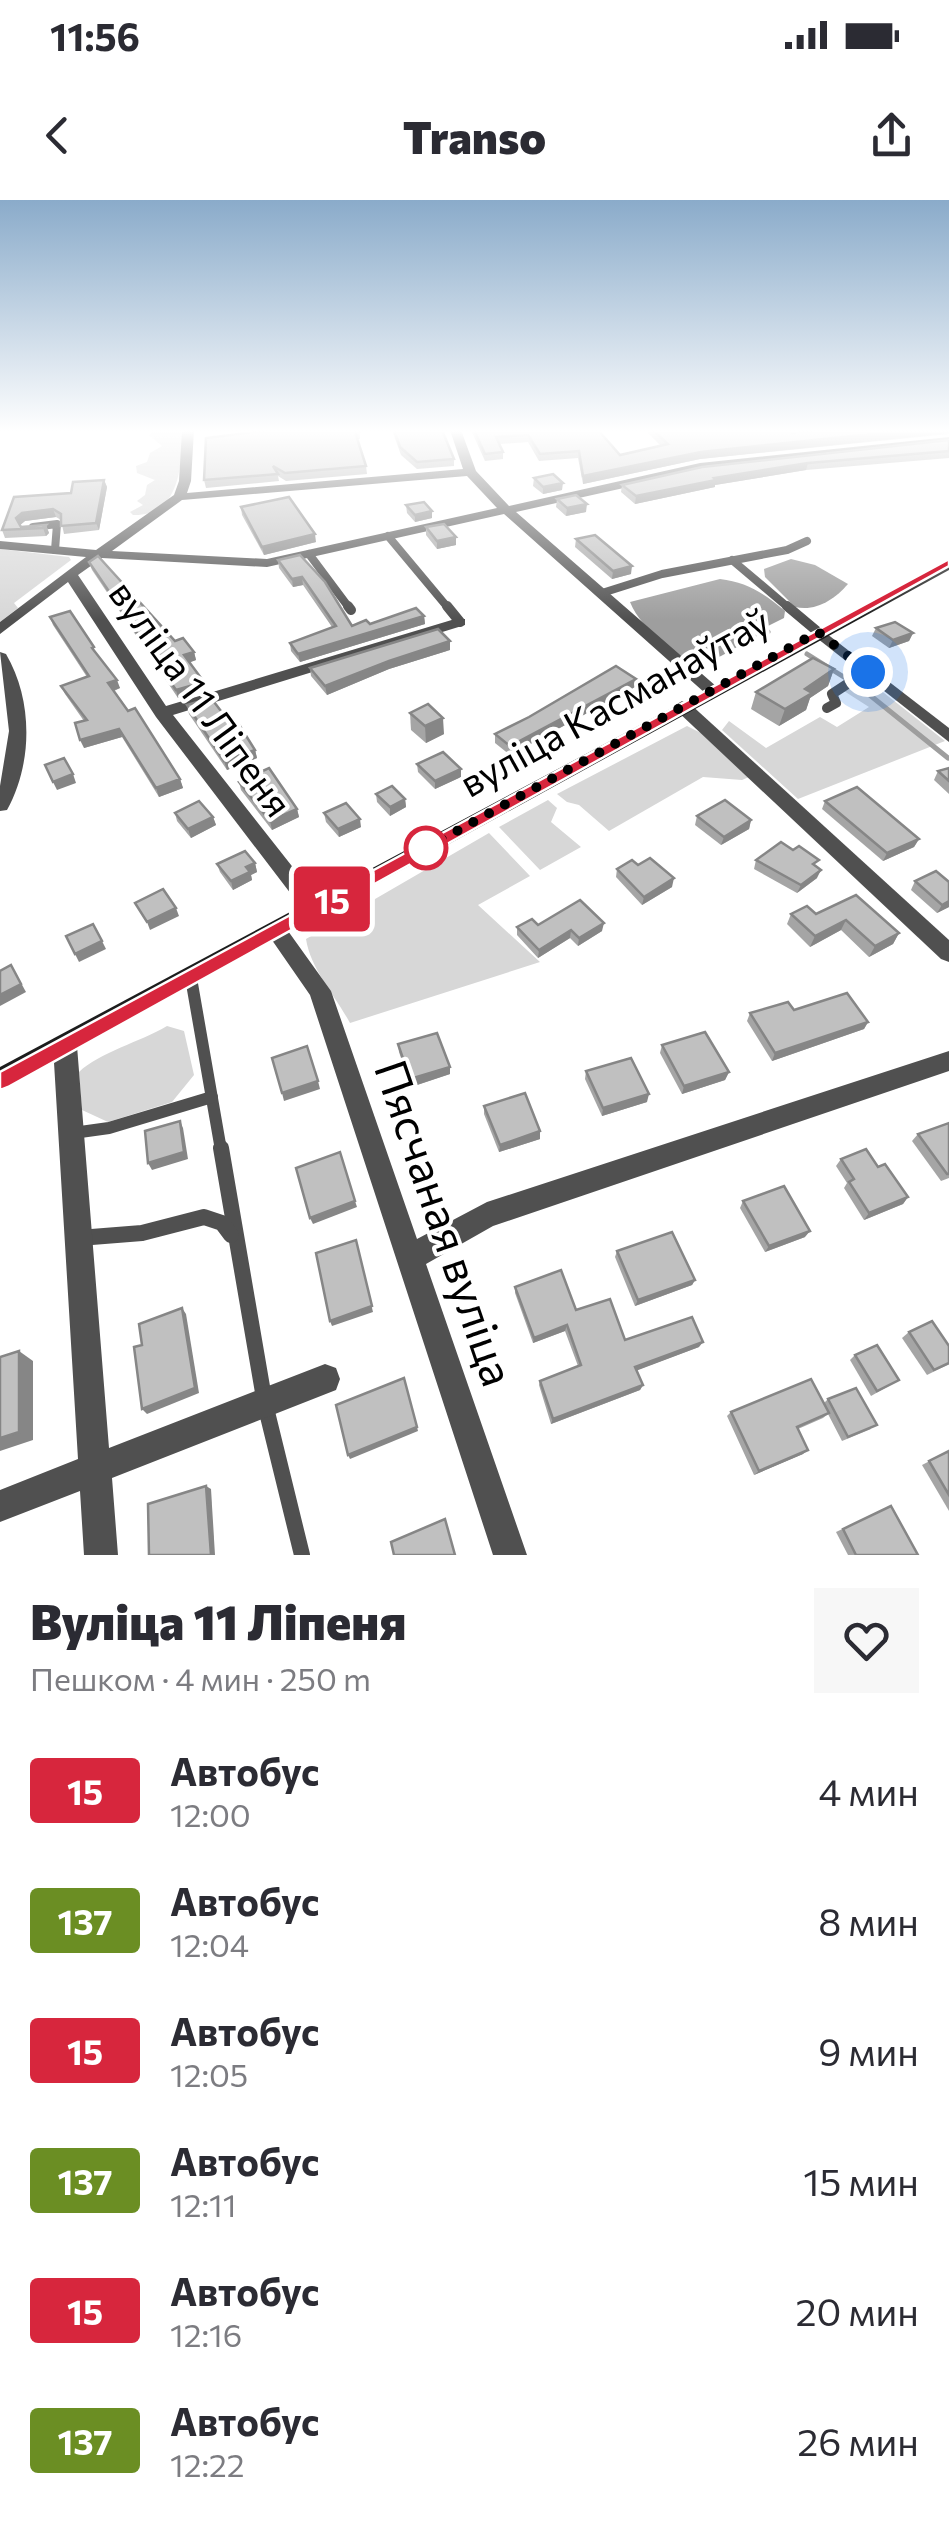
<!DOCTYPE html>
<html lang="ru">
<head>
<meta charset="utf-8">
<style>
  :root { --surface:#fff; --page:#f7f7f7; --text:#2b2b33; --muted:#7c7c81 }
  body { margin:0; font-family:Commissioner,sans-serif; background:var(--page); color:var(--text); height:100vh; display:flex; flex-direction:column; font-size:38px; white-space:nowrap }
  * { box-sizing:border-box; margin:0 }
  p { font-size:32px; color:var(--muted) }
  .icon { flex:none; width:55px; height:55px; fill:none; stroke:currentColor; stroke-width:2; stroke-linecap:round; stroke-linejoin:round }
  .map { position:relative; height:1355px; overflow:hidden }
  .panel { display:flex; flex-direction:column; background:var(--surface); flex:1 }
  .panel>* { flex:none }
  .badge { padding:0 20px; border-radius:8px; font-size:35px; line-height:65px }
  .you { position:absolute; width:50px; height:50px; margin:-25px; border:8px solid #fff; border-radius:50%; background:#1a73e8; box-shadow:0 0 0 15px #1a73e833 }
  .map>.badge { position:absolute; translate:-50% -50%; box-shadow:0 0 0 5px #fff }
  .round { display:grid; place-items:center; flex:none; width:105px; height:105px; border-radius:0px; background:var(--page) }
  .headline { display:flex; align-items:center; justify-content:space-between; height:170px; padding:0 30px }
  h1 { font-size:48px; font-weight:800; line-height:75px }
  ul { padding:0; list-style:none }
  li { display:flex; align-items:center; gap:30px; height:130px; padding:0 30px }
  li div { flex:1 }
  li b { display:block; font-size:38px }
  li em { font-style:normal }
  li .badge { min-width:110px; font-weight:700; text-align:center }
  .status { display:flex; justify-content:space-between; align-items:center; height:70px; padding:0 50px; background:var(--surface); direction:ltr }
  .status svg { height:28px; fill:currentColor }
  header { display:flex; justify-content:space-between; align-items:center; height:130px; padding:0 30px; background:var(--surface); font-size:45px; font-weight:800 }
  .map>svg:first-child { display:block }
  .green { fill:#d7d7d7 }
  .water { fill:#9e9e9e }
  .lines { fill:none; stroke-linecap:round; stroke-linejoin:round }
  .stream { stroke:#9e9e9e; stroke-width:5 }
  .lane-far3 { stroke:#505050; stroke-width:8 }
  .lane-far2 { stroke:#505050; stroke-width:10 }
  .lane-far1 { stroke:#505050; stroke-width:12 }
  .lane { stroke:#505050; stroke-width:16 }
  .street { fill:#505050; fill-rule:evenodd }
  .secondary { fill:#1d1d1d; fill-rule:evenodd }
  .wall { fill:#a5a5a5 }
  .shaded-wall { fill:#868686 }
  .building { fill:#c0c0c0; stroke:#868686; stroke-width:2.5 }
  .line { fill:#d7263d; stroke:#fff; stroke-width:2.5 }
  .walk { stroke:#000; stroke-width:10; stroke-dasharray:0 18 }
  .stop-dot { fill:#fff; stroke:#d7263d; stroke-width:5 }
  .labels { text-anchor:middle; stroke-width:8; stroke-linejoin:round; paint-order:stroke }
  .street-label { font-size:38px; fill:#000; stroke:#fff }
  .near-street-label { font-size:45px; fill:#000; stroke:#fff }
</style>
</head>
<body>
<div class="status"><b>11:56</b><svg viewBox="0 0 49 12"><path d="M0 12V9h3v3zM5 12V6h3v6zM10 12V3h3v9zM15 12V0h3v12zM26 1h20v11H26zM47 4h2v5h-2z"/></svg></div>
<header><svg class="icon" aria-label="back" viewBox="0 0 24 24"><path d="M15 5l-7 7 7 7"/></svg>Transo<svg class="icon" aria-label="share" viewBox="0 0 24 24"><path d="M12 15V3M7 8l5-5 5 5M5 13v7h14v-7"/></svg></header>
<div class="map">
<svg width="949" height="1355" viewBox="0 0 949 1355">
  <rect width="100%" height="100%" fill="#fff"/>
  <g class="green">
    <path d="M155,230h27c0,36 -2,86 -49,85l-3,-3 13,-7 -6,-4 8,-6 2,-10 8,-5 -18,-7 -1,-7 11,-4 3,-9 12,-7 -13,-11z"/>
    <polygon points="0,349 69,357 71,360 14,403 18,408 0,422"/>
    <polygon points="865,478 945,541 798,599 722,530 729,521 766,548 820,517 837,527 869,507 844,491"/>
    <polygon points="687,526 701,533 749,577 742,580 703,577 609,631 579,605 567,602 557,594"/>
    <polygon points="548,600 557,608 551,622 581,647 540,670 499,627"/>
    <path d="M489,633l41,43 -52,29 62,57 -190,61c-15,-28 -39,-53 -44,-84z"/>
    <path d="M167,826l17,5 10,44 -22,27 -64,20 -26,-12 -3,-38c21,-20 61,-30 88,-46z"/>
  </g>
  <g class="water">
    <path d="M791,359l24,6 33,19c-13,15 -32,28 -53,23l-30,-30 -1,-8z"/>
    <path d="M720,379c27,3 45,15 65,32l-1,7 -24,12 -3,6c-45,23 -55,43 -97,3 -13,-12 -23,-20 -30,-37z"/>
  </g>
  <g class="lines">
    <g class="stream">
      <polyline points="763,429 768,432"/>
      <polyline points="807,454 847,479"/>
      <polyline points="856,484 948,558"/>
    </g>
    <g class="lane-far3">
      <polyline points="33,327 57,324 55,350"/>
      <polyline points="388,336 449,409"/>
      <polyline points="309,354 350,409"/>
      <polyline points="732,360 790,409"/>
      <polyline points="602,393 662,374 787,350 807,341"/>
    </g>
    <g class="lane-far2">
      <polyline points="348,406 351,410"/>
      <polyline points="447,406 460,422"/>
      <polyline points="787,406 818,432"/>
      <polyline points="827,508 836,503 832,494 867,471"/>
    </g>
    <g class="lane-far1">
      <polyline points="191,778 221,950"/>
      <polyline points="73,933 109,928 212,897"/>
    </g>
    <g class="lane">
      <polyline points="221,948 265,1204 302,1355"/>
      <polyline points="79,1038 142,1033 204,1017 222,1023 231,1035"/>
    </g>
    <g class="street">
      <path d="M182,230h12l-3,51 -4,12 276,-24 -13,-39h11l15,41 33,35 191,-43 249,-26v6l-249,28 -184,41 201,175v6h-12l-201,-179 -237,53 -165,-9 -24,17 88,131 289,-87h10v6l-292,90 148,188 3,6 -3,6h-14l-151,-198 -88,-135 -68,52v-12l86,-65 -86,-8v-8l96,9 78,-55 5,-14zM467,276l30,32 -230,51 -155,-8 70,-51z"/>
      <polygon points="818,427 949,528 949,542 813,435 813,429"/>
      <path d="M0,452l6,2c27,46 27,109 1,156l-7,1v-25l9,-55z"/>
      <polygon points="682,501 688,502 949,740 949,762 941,759 676,510 674,506"/>
      <polygon points="276,722 283,724 331,791 417,1039 487,1002 949,851 949,871 493,1026 426,1064 527,1355 493,1355 310,795 265,730 269,724"/>
      <polygon points="65,836 73,839 77,846 109,1248 325,1164 336,1168 340,1179 336,1190 112,1278 118,1355 84,1355 80,1291 0,1322 0,1290 78,1259 53,846 57,839"/>
    </g>
    <polygon class="secondary" points="949,360 949,370 0,890 0,867"/>
  </g>
  <g class="wall">
    <polygon points="359,230 360,239 358,239 366,266 367,274 286,281 278,276 279,281 206,288 204,280"/>
    <polygon points="392,230 442,230 454,259 454,266 417,269 401,255"/>
    <polygon points="471,230 598,230 620,255 661,246 645,230 788,230 792,233 949,230 949,234 700,259 583,284 578,258 539,261 528,242 499,244 503,252 503,259 485,261"/>
    <polygon points="949,240 949,258 806,270 715,285 715,287 635,304 621,292 622,285"/>
    <polygon points="534,278 562,290 543,294 533,286"/>
    <polygon points="104,280 107,287 99,330 64,334 61,320 56,317 25,321 20,325 21,327 46,325 49,333 46,336 5,338 2,330 71,293"/>
    <polygon points="557,299 586,312 566,316 556,307"/>
    <polygon points="406,305 432,311 432,318 415,322 407,313"/>
    <polygon points="241,307 316,342 264,355 242,315"/>
    <polygon points="426,327 456,337 456,345 437,349 426,335"/>
    <polygon points="576,339 631,374 612,379 575,347"/>
    <polygon points="300,355 352,426 424,416 425,424 300,462 291,451 290,443 332,427 303,385 293,387 279,368 278,360"/>
    <polygon points="89,362 175,441 194,452 196,460 189,462 204,482 206,490 178,498 92,370"/>
    <polygon points="50,417 97,456 120,488 114,491 180,579 183,588 159,597 122,537 84,548 84,521 65,494 61,486 87,477 53,425"/>
    <polygon points="876,428 913,433 909,441 889,448 872,436"/>
    <polygon points="450,450 389,469 327,495 311,476 310,468"/>
    <polygon points="834,469 828,486 810,498 806,510 779,526 751,509 756,492"/>
    <polygon points="635,487 510,555 495,543 495,534 529,517"/>
    <polygon points="187,505 234,528 255,550 257,558 227,570 189,514"/>
    <polygon points="410,513 444,534 426,543 411,530"/>
    <polygon points="417,564 461,577 435,589 418,572"/>
    <polygon points="949,568 949,594 934,580 938,571"/>
    <polygon points="239,582 297,609 299,617 272,630 241,590"/>
    <polygon points="376,594 405,599 406,607 390,616 377,602"/>
    <polygon points="825,601 919,639 914,647 883,661 822,609"/>
    <polygon points="175,613 213,617 216,625 191,638 177,621"/>
    <polygon points="324,613 361,627 339,637 326,622"/>
    <polygon points="697,616 751,620 749,629 721,645 695,625"/>
    <polygon points="756,660 816,666 817,678 797,693 754,669"/>
    <polygon points="255,663 257,672 251,675 252,680 233,690 220,672 217,664"/>
    <polygon points="638,665 672,687 642,705 616,677 617,669"/>
    <polygon points="915,681 949,682 949,707 937,713 911,690"/>
    <polygon points="856,695 899,733 893,744 869,757 841,730 810,747 787,724 791,714 816,714"/>
    <polygon points="538,725 602,731 578,746 570,738 538,758 517,735 517,727"/>
    <polygon points="794,810 868,822 864,829 772,861 747,821 750,813"/>
    <polygon points="398,844 450,874 411,887 399,852"/>
    <polygon points="662,845 729,872 725,880 682,894 660,853"/>
    <polygon points="586,871 647,902 602,916 585,879"/>
    <polygon points="484,906 540,931 540,939 499,952 484,914"/>
    <polygon points="949,923 949,978 941,981 912,941 918,934"/>
    <polygon points="841,959 878,967 908,997 903,1004 864,1020 844,988 847,983 836,966"/>
    <polygon points="743,1001 805,1037 765,1052 740,1008"/>
    <polygon points="617,1051 695,1080 692,1085 635,1106 615,1057"/>
    <polygon points="515,1087 576,1110 625,1140 699,1147 637,1170 643,1185 640,1190 551,1224 539,1185 540,1181 578,1166 565,1131 533,1143 515,1093"/>
    <polygon points="909,1132 949,1164 927,1175 902,1138"/>
    <polygon points="855,1155 899,1180 871,1196 850,1160"/>
    <polygon points="828,1199 871,1229 842,1241 828,1214 823,1218 798,1229 803,1254 754,1275 727,1216 731,1212 823,1204"/>
    <polygon points="949,1251 949,1311 922,1265"/>
    <polygon points="891,1306 918,1355 848,1355 836,1332"/>
  </g>
  <g class="shaded-wall">
    <polygon points="910,230 949,230 949,233 700,259 583,284 583,276 701,252"/>
    <polygon points="808,263 806,270 715,285 715,287 635,304 636,296 714,278"/>
    <polygon points="104,280 107,287 99,330 96,323"/>
    <polygon points="563,283 562,290 543,294 543,287"/>
    <polygon points="587,304 586,312 566,316 567,308"/>
    <polygon points="53,309 56,317 25,321 19,326 16,318 22,313"/>
    <polygon points="432,311 432,318 415,322 415,315"/>
    <polygon points="46,325 49,333 46,336 43,328"/>
    <polygon points="315,334 316,342 264,355 262,347"/>
    <polygon points="456,337 456,345 437,349 437,341"/>
    <polygon points="632,366 631,374 612,379 613,371"/>
    <polygon points="302,377 303,385 293,387 292,379"/>
    <polygon points="424,416 425,424 300,462 298,454"/>
    <polygon points="913,433 909,441 889,448 893,440"/>
    <polygon points="450,441 450,450 389,469 327,495 325,486 389,461"/>
    <polygon points="194,452 196,460 186,464 184,455"/>
    <polygon points="834,469 828,486 810,498 806,510 779,526 785,509 805,489"/>
    <polygon points="636,479 635,487 510,555 510,546"/>
    <polygon points="117,480 120,488 112,491 108,483"/>
    <polygon points="204,482 206,490 178,498 176,490"/>
    <polygon points="443,518 444,534 426,543 425,526"/>
    <polygon points="119,529 122,537 84,548 80,540"/>
    <polygon points="255,550 257,558 227,570 224,561"/>
    <polygon points="461,569 461,577 435,589 435,581"/>
    <polygon points="73,574 76,583 57,590 53,582"/>
    <polygon points="180,579 183,588 159,597 156,588"/>
    <polygon points="405,599 406,607 390,616 390,607"/>
    <polygon points="297,609 299,617 272,630 270,621"/>
    <polygon points="213,617 216,625 191,638 188,629"/>
    <polygon points="360,619 361,627 339,637 338,629"/>
    <polygon points="751,620 749,629 721,645 724,637"/>
    <polygon points="919,639 914,647 883,661 887,653"/>
    <polygon points="255,663 257,672 251,675 252,680 233,690 231,681 246,667"/>
    <polygon points="821,670 817,678 797,693 801,685"/>
    <polygon points="674,678 672,687 642,705 644,697"/>
    <polygon points="949,701 949,707 937,713 942,705"/>
    <polygon points="176,708 179,716 150,730 147,722"/>
    <polygon points="846,720 841,730 810,747 815,736"/>
    <polygon points="604,723 602,731 578,746 579,738"/>
    <polygon points="571,730 570,738 538,758 539,750"/>
    <polygon points="899,733 893,744 869,757 875,746"/>
    <polygon points="102,741 106,749 79,762 75,754"/>
    <polygon points="11,765 26,792 0,806 0,795"/>
    <polygon points="868,822 864,829 772,861 775,853"/>
    <polygon points="450,867 450,874 411,887 410,879"/>
    <polygon points="729,872 725,880 682,894 684,886"/>
    <polygon points="318,881 320,889 284,901 282,893"/>
    <polygon points="649,894 647,902 602,916 603,908"/>
    <polygon points="180,921 183,928 188,959 152,970 148,963"/>
    <polygon points="540,931 540,939 499,952 500,945"/>
    <polygon points="908,997 903,1004 864,1020 869,1013"/>
    <polygon points="355,1001 357,1007 313,1024 310,1018"/>
    <polygon points="810,1031 805,1037 765,1052 769,1046"/>
    <polygon points="356,1040 373,1112 332,1126 330,1121"/>
    <polygon points="695,1080 692,1085 635,1106 638,1100"/>
    <polygon points="182,1108 186,1114 199,1193 147,1214 142,1209"/>
    <polygon points="567,1125 565,1131 533,1143 534,1138"/>
    <polygon points="703,1142 699,1147 633,1172 635,1167"/>
    <polygon points="19,1151 33,1161 33,1240 0,1251 0,1238"/>
    <polygon points="643,1185 640,1190 551,1224 553,1219"/>
    <polygon points="417,1227 418,1231 350,1259 348,1255"/>
    <polygon points="808,1250 803,1254 754,1275 759,1271"/>
    <polygon points="206,1286 211,1289 215,1355 211,1355"/>
  </g>
  <g class="building">
    <polygon points="270,230 359,230 359,232 355,232 366,266 285,273 273,266 278,274 204,280 206,238"/>
    <polygon points="394,230 442,230 454,259 417,262 400,247"/>
    <polygon points="474,230 598,230 620,255 668,244 653,230 788,230 792,233 818,230 910,230 701,252 583,276 579,251 540,254 528,235 496,237 503,252 485,254"/>
    <polygon points="949,240 949,251 808,263 714,278 716,280 636,296 622,285 702,267"/>
    <polygon points="553,274 563,283 543,287 534,278"/>
    <polygon points="104,280 96,323 61,326 61,314 53,309 22,313 16,318 21,327 46,325 43,328 2,330 14,297 71,293 73,282"/>
    <polygon points="576,295 587,304 567,308 557,299"/>
    <polygon points="289,297 315,334 262,347 241,307"/>
    <polygon points="424,302 432,311 415,315 406,305"/>
    <polygon points="444,324 456,337 437,341 426,327"/>
    <polygon points="595,335 632,366 613,371 576,339"/>
    <polygon points="300,355 325,382 352,426 366,420 370,424 416,408 424,416 298,454 290,443 336,426 302,377 292,379 278,360"/>
    <polygon points="98,356 175,441 183,438 194,452 184,455 204,482 176,490 89,362"/>
    <polygon points="70,411 94,447 92,448 117,480 108,483 128,511 135,508 180,579 156,588 119,529 80,540 75,523 87,520 61,486 89,476 50,417"/>
    <polygon points="895,422 913,433 893,440 876,428"/>
    <polygon points="438,429 450,441 389,461 325,486 310,468"/>
    <polygon points="813,458 834,469 805,489 812,493 785,509 756,492"/>
    <polygon points="616,466 636,479 510,546 495,534 529,517"/>
    <polygon points="211,498 234,528 240,526 255,550 224,561 187,505"/>
    <polygon points="428,504 443,518 425,526 410,513"/>
    <polygon points="443,552 461,569 435,581 417,564"/>
    <polygon points="64,558 73,574 53,582 45,565"/>
    <polygon points="269,568 297,609 270,621 239,582"/>
    <polygon points="949,568 949,581 938,571"/>
    <polygon points="392,586 405,599 390,607 376,594"/>
    <polygon points="857,587 919,639 887,653 825,601"/>
    <polygon points="725,600 751,620 724,637 697,616"/>
    <polygon points="199,601 213,617 188,629 175,613"/>
    <polygon points="346,603 360,619 338,629 324,613"/>
    <polygon points="781,642 793,650 799,646 819,660 813,664 821,670 801,685 756,660"/>
    <polygon points="245,651 255,663 246,667 250,672 231,681 217,664"/>
    <polygon points="650,658 674,678 644,697 617,669 632,660 638,665"/>
    <polygon points="936,671 949,682 949,701 942,705 915,681"/>
    <polygon points="163,689 176,708 147,722 135,703"/>
    <polygon points="856,695 899,733 875,746 846,720 815,736 791,714 807,706 816,714"/>
    <polygon points="580,700 604,723 579,738 571,730 539,750 517,727 532,719 538,725"/>
    <polygon points="93,724 102,741 75,754 66,736"/>
    <polygon points="11,765 21,784 0,795 0,771"/>
    <polygon points="847,793 868,822 775,853 750,813 788,802 794,810"/>
    <polygon points="705,832 729,872 684,886 662,845"/>
    <polygon points="437,833 450,867 410,879 398,844"/>
    <polygon points="307,846 318,881 282,893 272,858"/>
    <polygon points="631,858 649,894 603,908 586,871"/>
    <polygon points="525,893 540,931 500,945 484,906"/>
    <polygon points="180,921 184,952 148,963 145,931"/>
    <polygon points="949,923 949,974 947,974 918,934"/>
    <polygon points="866,949 878,967 885,964 908,997 869,1013 849,982 854,979 841,959"/>
    <polygon points="340,952 355,1001 310,1018 296,968"/>
    <polygon points="784,986 810,1031 769,1046 743,1001"/>
    <polygon points="672,1032 695,1080 638,1100 617,1051"/>
    <polygon points="356,1040 372,1106 330,1121 316,1053"/>
    <polygon points="561,1070 576,1110 610,1099 625,1140 692,1117 703,1142 635,1167 643,1185 553,1219 540,1181 581,1165 567,1125 534,1138 515,1087"/>
    <polygon points="182,1108 195,1188 142,1209 134,1147 142,1145 139,1124"/>
    <polygon points="932,1121 949,1146 949,1163 934,1170 909,1132"/>
    <polygon points="877,1145 899,1180 877,1191 855,1155"/>
    <polygon points="19,1151 19,1232 0,1238 0,1157"/>
    <polygon points="404,1178 417,1227 348,1255 336,1205"/>
    <polygon points="811,1179 829,1213 797,1227 808,1250 759,1271 731,1212"/>
    <polygon points="856,1188 877,1225 848,1237 828,1199"/>
    <polygon points="949,1251 949,1295 929,1261"/>
    <polygon points="206,1286 211,1355 149,1355 148,1304"/>
    <polygon points="891,1306 918,1355 856,1355 843,1329"/>
    <polygon points="445,1319 455,1355 394,1355 391,1342"/>
  </g>
  <linearGradient id="sky" x2="0" y2="1"><stop stop-color="#8aabca"/><stop offset="0.55" stop-color="#fff"/><stop offset="1" stop-color="#fff" stop-opacity="0"/></linearGradient>
  <rect width="949" height="420" fill="url(#sky)"/>
  <polygon class="line" points="949,359 949,366 8,887 0,890 0,872"/>
  <g class="lines">
    <polyline class="walk" points="426,648 818,432 868,472"/>
  </g>
  <circle class="stop-dot" cx="426" cy="648" r="20"/>
  <g class="labels">
    <g class="street-label">
      <text transform="translate(200 499) rotate(54)" y="13">вуліца 11 Ліпеня</text>
      <text transform="translate(615 503) rotate(-29)" y="13">вуліца Касманаўтаў</text>
    </g>
    <g class="near-street-label">
      <text transform="translate(444 1023) rotate(71)" y="16">Пясчаная вуліца</text>
    </g>
  </g>
</svg>
<div class="you" style="left:868px;top:472px"></div>
<b class="badge" style="left:332px;top:699px;background:#d7263d;color:#fff">15</b>
</div>
<section class="panel">
<div class="headline"><div><h1>Вуліца 11 Ліпеня</h1><p>Пешком · 4 мин · 250 m</p></div><a class="round"><svg class="icon" aria-label="heart" viewBox="0 0 24 24"><path d="M12 20l-8-8c-3-5 5-10 8-4 3-6 11-1 8 4z"/></svg></a></div>
<ul>
<li><span class="badge" style="background:#d7263d;color:#fff">15</span><div><b>Автобус</b><p>12:00</p></div><em>4 мин</em></li>
<li><span class="badge" style="background:#6b8e23;color:#fff">137</span><div><b>Автобус</b><p>12:04</p></div><em>8 мин</em></li>
<li><span class="badge" style="background:#d7263d;color:#fff">15</span><div><b>Автобус</b><p>12:05</p></div><em>9 мин</em></li>
<li><span class="badge" style="background:#6b8e23;color:#fff">137</span><div><b>Автобус</b><p>12:11</p></div><em>15 мин</em></li>
<li><span class="badge" style="background:#d7263d;color:#fff">15</span><div><b>Автобус</b><p>12:16</p></div><em>20 мин</em></li>
<li><span class="badge" style="background:#6b8e23;color:#fff">137</span><div><b>Автобус</b><p>12:22</p></div><em>26 мин</em></li>
</ul>
</section>
</body>
</html>
